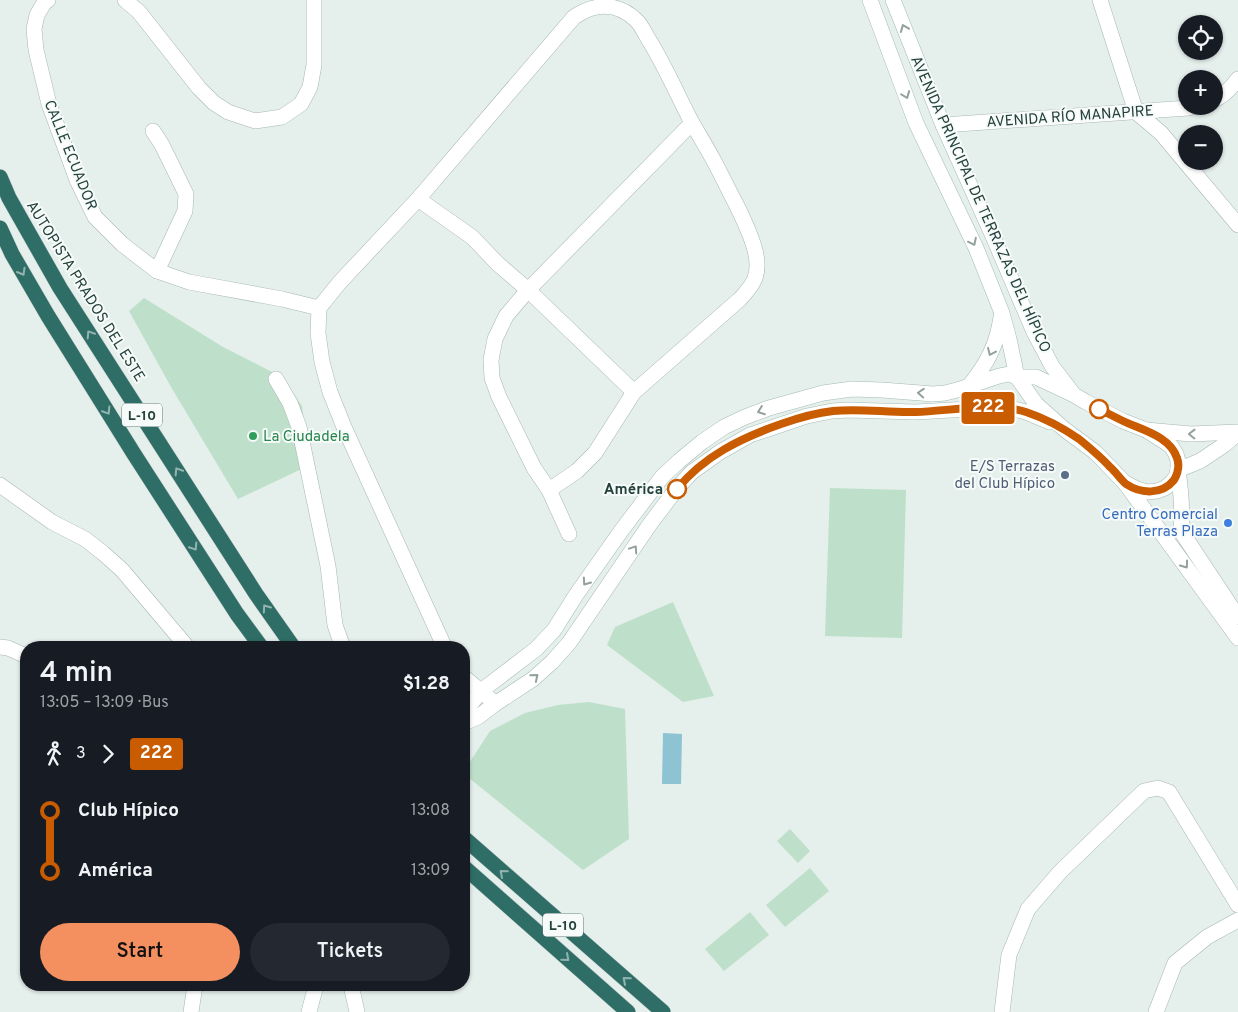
<!DOCTYPE html>
<html lang="en">
<head>
<meta charset="utf-8">
<style>
  :root { --surface:#171b24; --page:#242831; --text:#f1f3f6; --muted:#9ea1a6; --accent:#f48f5f }
  body { margin:0; font-family:Overpass,sans-serif; background:var(--page); color:var(--text); height:100vh; display:flex; flex-direction:column; font-size:19px; white-space:nowrap }
  * { box-sizing:border-box; margin:0 }
  p { font-size:16px; color:var(--muted) }
  .icon { flex:none; width:28px; height:28px; fill:none; stroke:currentColor; stroke-width:2; stroke-linecap:round; stroke-linejoin:round }
  .map { position:relative; flex:1; overflow:hidden }
  .sheet { position:absolute; left:20px; top:641px; width:450px; height:350px; display:flex; flex-direction:column; background:var(--surface); border-radius:20px; box-shadow:0 1px 4px #0004 }
  .sheet>* { flex:none }
  .badge { padding:0 10px; border-radius:4px; font-size:18px; line-height:32px }
  .fabs { position:absolute; left:1178px; top:15px; display:grid; gap:10px }
  .fabs a { display:grid; place-items:center; width:45px; height:45px; border-radius:50%; background:var(--surface); box-shadow:0 1px 4px #0004; font-size:25px }
  .map>.badge { position:absolute; translate:-50% -50%; box-shadow:0 0 0 2px #fff }
  .legs { display:flex; align-items:center; gap:8px; height:55px; padding:0 20px; font-size:16px }
  .legs p { margin-inline-start:auto }
  .summary { display:flex; align-items:center; justify-content:space-between; height:85px; padding:0 20px }
  h1 { font-size:28px; font-weight:600; line-height:38px }
  .cta { display:flex; gap:10px; margin-top:auto; padding:10px 20px }
  .cta a { flex:1; height:58px; border-radius:30px; background:var(--accent); color:#111; font-size:20px; font-weight:600; line-height:58px; text-align:center }
  .cta a+a { background:var(--page); color:var(--text) }
  ul { padding:0 20px; list-style:none }
  li { display:flex; align-items:center; gap:18px; height:60px; font-size:19px }
  li i { display:grid; place-items:center; width:8px; height:100%; margin:0 6px; background:currentColor }
  li i::after { content:''; width:12px; height:12px; margin:-6px; border:4px solid; border-radius:50%; background:var(--surface) }
  li p { margin-inline-start:auto }
  li:first-child i { background:linear-gradient(#0000 50%,currentColor 0) }
  li:last-child i { background:linear-gradient(currentColor 50%,#0000 0) }
  .map>svg:first-child { display:block }
  .green { fill:#bee0ca }
  .water { fill:#8ec3d4 }
  .lines { fill:none; stroke-linecap:round; stroke-linejoin:round }
  .street-casing { stroke:#a7b7b3; stroke-width:16 }
  .secondary-casing { stroke:#a4bbb4; stroke-width:16 }
  .highway-casing { stroke:#c2cac8; stroke-width:16 }
  .street { stroke:#fff; stroke-width:15 }
  .secondary { stroke:#fff; stroke-width:15 }
  .highway { stroke:#2f6e66; stroke-width:15 }
  .oneway { stroke:#92a09e }
  .oneway2 { stroke:#92b4b0 }
  .line-1-casing { stroke:#fff; stroke-width:11 }
  .line-1 { stroke:#c95b00; stroke-width:8 }
  .stop-1-dot { fill:#fff; stroke:#c95b00; stroke-width:2.5 }
  .leisure-dot { fill:#2e9e5b; stroke:#f6fbf9; stroke-width:2 }
  .service-dot { fill:#5c6f8a; stroke:#f6fbf9; stroke-width:2 }
  .shop-dot { fill:#3f7fe0; stroke:#f6fbf9; stroke-width:2 }
  .labels { text-anchor:middle; stroke-width:4; stroke-linejoin:round; paint-order:stroke }
  .shield { fill:#f6fbf9; stroke:#637975; stroke-width:1 }
  .shield-label { font-size:14px; font-weight:bold; fill:#24413c }
  .street-label { font-size:15px; fill:#24413c; stroke:#f6fbf9 }
  .leisure-label { font-size:15px; fill:#27864d; stroke:#f6fbf9; text-anchor:start }
  .service-label { font-size:15px; fill:#4e5e75; stroke:#f6fbf9; text-anchor:end }
  .stop-label { font-size:15px; font-weight:bold; fill:#24413c; stroke:#f6fbf9; text-anchor:end }
  .shop-label { font-size:15px; fill:#366cbe; stroke:#f6fbf9; text-anchor:end }
</style>
</head>
<body>
<div class="map">
<svg width="1238" height="1012" viewBox="0 0 1238 1012">
  <rect width="100%" height="100%" fill="#e5efeb"/>
  <g class="green">
    <polygon points="144,298 223,347 282,377 302,406 310,465 238,499 171,387 129,311"/>
    <polygon points="830,488 906,490 902,638 825,636"/>
    <polygon points="673,602 714,696 683,702 607,645 615,627"/>
    <polygon points="589,702 625,709 629,839 583,870 464,774 464,771 490,731 525,713 558,705"/>
    <polygon points="790,829 810,851 798,863 777,841"/>
    <polygon points="810,868 829,891 785,927 766,905"/>
    <polygon points="750,912 769,935 724,971 705,949"/>
  </g>
  <polygon class="water" points="663,733 682,734 681,784 662,784"/>
  <g class="lines">
    <g class="street-casing">
      <g id="street">
        <polyline points="48,0 44,3 37,15 34,29 36,50 49,104 77,180 95,217 122,244 157,271 189,282 282,299 319,308"/>
        <polyline points="125,0 139,12 199,88 214,103 228,112 255,121 282,117 301,104 310,87 314,65 314,0"/>
        <polyline points="1100,0 1136,112"/>
        <path d="M1214,100c10,-4 18,-13 24,-21"/>
        <polyline points="1136,112 1161,133 1238,225"/>
        <polyline points="943,125 1188,108 1196,106"/>
        <polyline points="153,131 162,145 186,194 185,211 157,271"/>
        <polyline points="418,199 472,237 498,264 528,290 634,392"/>
        <polyline points="276,379 290,403 299,427 328,566 335,625 343,648"/>
        <polyline points="1146,430 1191,434 1238,432"/>
        <path d="M1238,433l-14,12 -24,16 -22,9c3,21 5,41 3,61l57,86"/>
        <polyline points="1125,483 1238,638"/>
        <polyline points="0,485 52,522 85,539 103,553 122,570 188,648"/>
        <polyline points="569,534 549,490 534,468 499,397 492,378 491,360 495,339 506,316 528,290 692,123"/>
        <polyline points="0,647 8,648 26,656"/>
        <path d="M445,648l-101,-221 -14,-35 -8,-30 -4,-29 1,-25 21,-26 78,-83 156,-182c21,-14 44,-15 63,4 5,5 8,13 12,19 16,26 28,54 42,81 8,14 16,27 23,40 8,15 15,30 23,45 7,15 16,32 19,49 4,21 -3,30 -16,44l-106,93 -39,61 -18,18 -28,19"/>
        <path d="M464,677c10,9 21,17 31,27"/>
        <polyline points="191,1012 195,985"/>
        <polyline points="309,1012 315,989 317,985"/>
        <polyline points="1002,1012 1009,955 1028,909 1060,872 1144,791 1158,788 1169,792 1238,905"/>
        <polyline points="1156,1012 1175,963 1207,937 1238,920"/>
      </g>
    </g>
    <g class="secondary-casing">
      <g id="secondary">
        <polyline points="870,0 916,123 976,248 1002,313 1009,339 1017,377 1036,404 1064,429 1095,452 1125,483 1137,489 1147,492 1157,491 1165,488 1171,483 1176,477 1178,470 1178,461 1176,454 1171,446 1146,430 1123,421 1086,402 1074,395 1052,366 1034,332 992,234 943,125 893,0"/>
        <path d="M969,386c18,-22 28,-41 32,-69"/>
        <polyline points="464,723 467,709 481,691 536,649 554,630 576,595 621,531 662,477 679,461 702,442 724,427 745,417 769,408 823,393 852,389 882,390 933,394 945,393 957,390 999,376 1009,374 1017,377 1036,377 1072,394"/>
        <polyline points="464,723 478,717 495,704 533,679 552,662 569,643 650,524 678,487 692,472 720,452 750,435 807,416 832,411 848,410 915,412 1006,407 1026,412 1050,422"/>
        <polyline points="351,985 357,1012"/>
      </g>
    </g>
    <g class="highway-casing">
      <g id="highway">
        <polyline points="0,177 9,198 60,288 256,594 294,648"/>
        <polyline points="0,228 12,254 48,316 134,454 237,614 262,648"/>
        <polyline points="464,838 663,1012"/>
        <polyline points="464,867 628,1012"/>
      </g>
    </g>
    <use href="#street" class="street"/>
    <use href="#secondary" class="secondary"/>
    <use href="#highway" class="highway"/>
  </g>
  <defs><path id="oneway-chevron" d="M-2-3.5L2.5 0L-2 3.5" fill="none" stroke-width="1.6" stroke-linecap="round" stroke-linejoin="round" transform="scale(1.25)"/></defs>
  <g class="oneway">
    <use href="#oneway-chevron" transform="translate(904 28) rotate(-112)"/>
    <use href="#oneway-chevron" transform="translate(906 95) rotate(69)"/>
    <use href="#oneway-chevron" transform="translate(973 242) rotate(64)"/>
    <use href="#oneway-chevron" transform="translate(991 352) rotate(115)"/>
    <use href="#oneway-chevron" transform="translate(921 393) rotate(-176)"/>
    <use href="#oneway-chevron" transform="translate(761 411) rotate(160)"/>
    <use href="#oneway-chevron" transform="translate(1192 434) rotate(-179)"/>
    <use href="#oneway-chevron" transform="translate(634 549) rotate(-56)"/>
    <use href="#oneway-chevron" transform="translate(1185 565) rotate(54)"/>
    <use href="#oneway-chevron" transform="translate(586 582) rotate(125)"/>
    <use href="#oneway-chevron" transform="translate(535 677) rotate(-40)"/>
  </g>
  <g class="oneway2">
    <use href="#oneway-chevron" transform="translate(22 272) rotate(60)"/>
    <use href="#oneway-chevron" transform="translate(90 334) rotate(-123)"/>
    <use href="#oneway-chevron" transform="translate(107 411) rotate(58)"/>
    <use href="#oneway-chevron" transform="translate(178 471) rotate(-122)"/>
    <use href="#oneway-chevron" transform="translate(194 547) rotate(57)"/>
    <use href="#oneway-chevron" transform="translate(266 608) rotate(-125)"/>
    <use href="#oneway-chevron" transform="translate(503 873) rotate(-139)"/>
    <use href="#oneway-chevron" transform="translate(566 958) rotate(41)"/>
    <use href="#oneway-chevron" transform="translate(626 980) rotate(-139)"/>
  </g>
  <g class="lines">
    <g class="line-1-casing">
      <path id="line-1" d="M677,489c27,-33 64,-51 104,-65 17,-6 34,-11 52,-13 28,-3 55,2 83,1 33,-1 78,-10 110,0 18,6 37,16 53,27 11,9 22,18 31,28 6,5 10,12 16,17 15,10 36,11 48,-4 4,-7 6,-14 3,-22 -7,-22 -35,-28 -54,-37 -8,-4 -16,-8 -24,-12"/>
    </g>
    <use href="#line-1" class="line-1"/>
  </g>
  <g class="stop-1-dot">
    <circle cx="1099" cy="409" r="9"/>
    <circle cx="677" cy="489" r="9"/>
  </g>
  <circle class="leisure-dot" cx="253" cy="436" r="5"/>
  <circle class="service-dot" cx="1065" cy="475" r="5"/>
  <circle class="shop-dot" cx="1228" cy="523" r="5"/>
  <g class="labels">
    <g class="shield">
      <rect x="122" y="403.5" width="40" height="23" rx="4"/>
      <rect x="543" y="913.5" width="40" height="23" rx="4"/>
    </g>
    <g class="shield-label">
      <text x="142" y="420">L-10</text>
      <text x="563" y="930">L-10</text>
    </g>
    <g class="street-label">
      <text transform="translate(1070 116) rotate(-4)" y="5">AVENIDA RÍO MANAPIRE</text>
      <text transform="translate(71 155) rotate(68)" y="5">CALLE ECUADOR</text>
      <text transform="translate(981 204) rotate(66)" y="5">AVENIDA PRINCIPAL DE TERRAZAS DEL HÍPICO</text>
      <text transform="translate(86 291) rotate(58)" y="5">AUTOPISTA PRADOS DEL ESTE</text>
    </g>
    <g class="leisure-label">
      <text x="263" y="441">La Ciudadela</text>
    </g>
    <g class="service-label">
      <text x="1055" y="471">E/S Terrazas<tspan x="1055" dy="17">del Club Hípico</tspan></text>
    </g>
    <g class="stop-label">
      <text x="663" y="494">América</text>
    </g>
    <g class="shop-label">
      <text x="1218" y="519">Centro Comercial<tspan x="1218" dy="17">Terras Plaza</tspan></text>
    </g>
  </g>
</svg>
<div class="fabs">
<a><svg class="icon" aria-label="locate" viewBox="0 0 24 24"><circle cx="12" cy="12" r="6"/><path d="M12 2v4M12 18v4M2 12h4M18 12h4"/></svg></a>
<a>+</a>
<a>−</a>
</div>
<b class="badge" style="left:988px;top:408px;background:#c95b00;color:#fff">222</b>
<section class="sheet">
<div class="summary"><div><h1>4 min</h1><p>13:05 – 13:09 · Bus</p></div><b>$1.28</b></div>
<div class="legs"><svg class="icon" aria-label="walk" viewBox="0 0 24 24"><circle cx="13" cy="4" r="2"/><path d="M13 8l-2 6 4 7M11 14l-3 7M7 12l3-4h3l4 4"/></svg>3<svg class="icon" aria-label="forward" viewBox="0 0 24 24"><path d="M9 5l7 7-7 7"/></svg><b class="badge" style="background:#c95b00;color:#fff">222</b></div>
<ul>
<li><i style="color:#c95b00"></i><b>Club Hípico</b><p>13:08</p></li>
<li><i style="color:#c95b00"></i><b>América</b><p>13:09</p></li>
</ul>
<div class="cta"><a>Start</a><a>Tickets</a></div>
</section>
</div>
</body>
</html>
